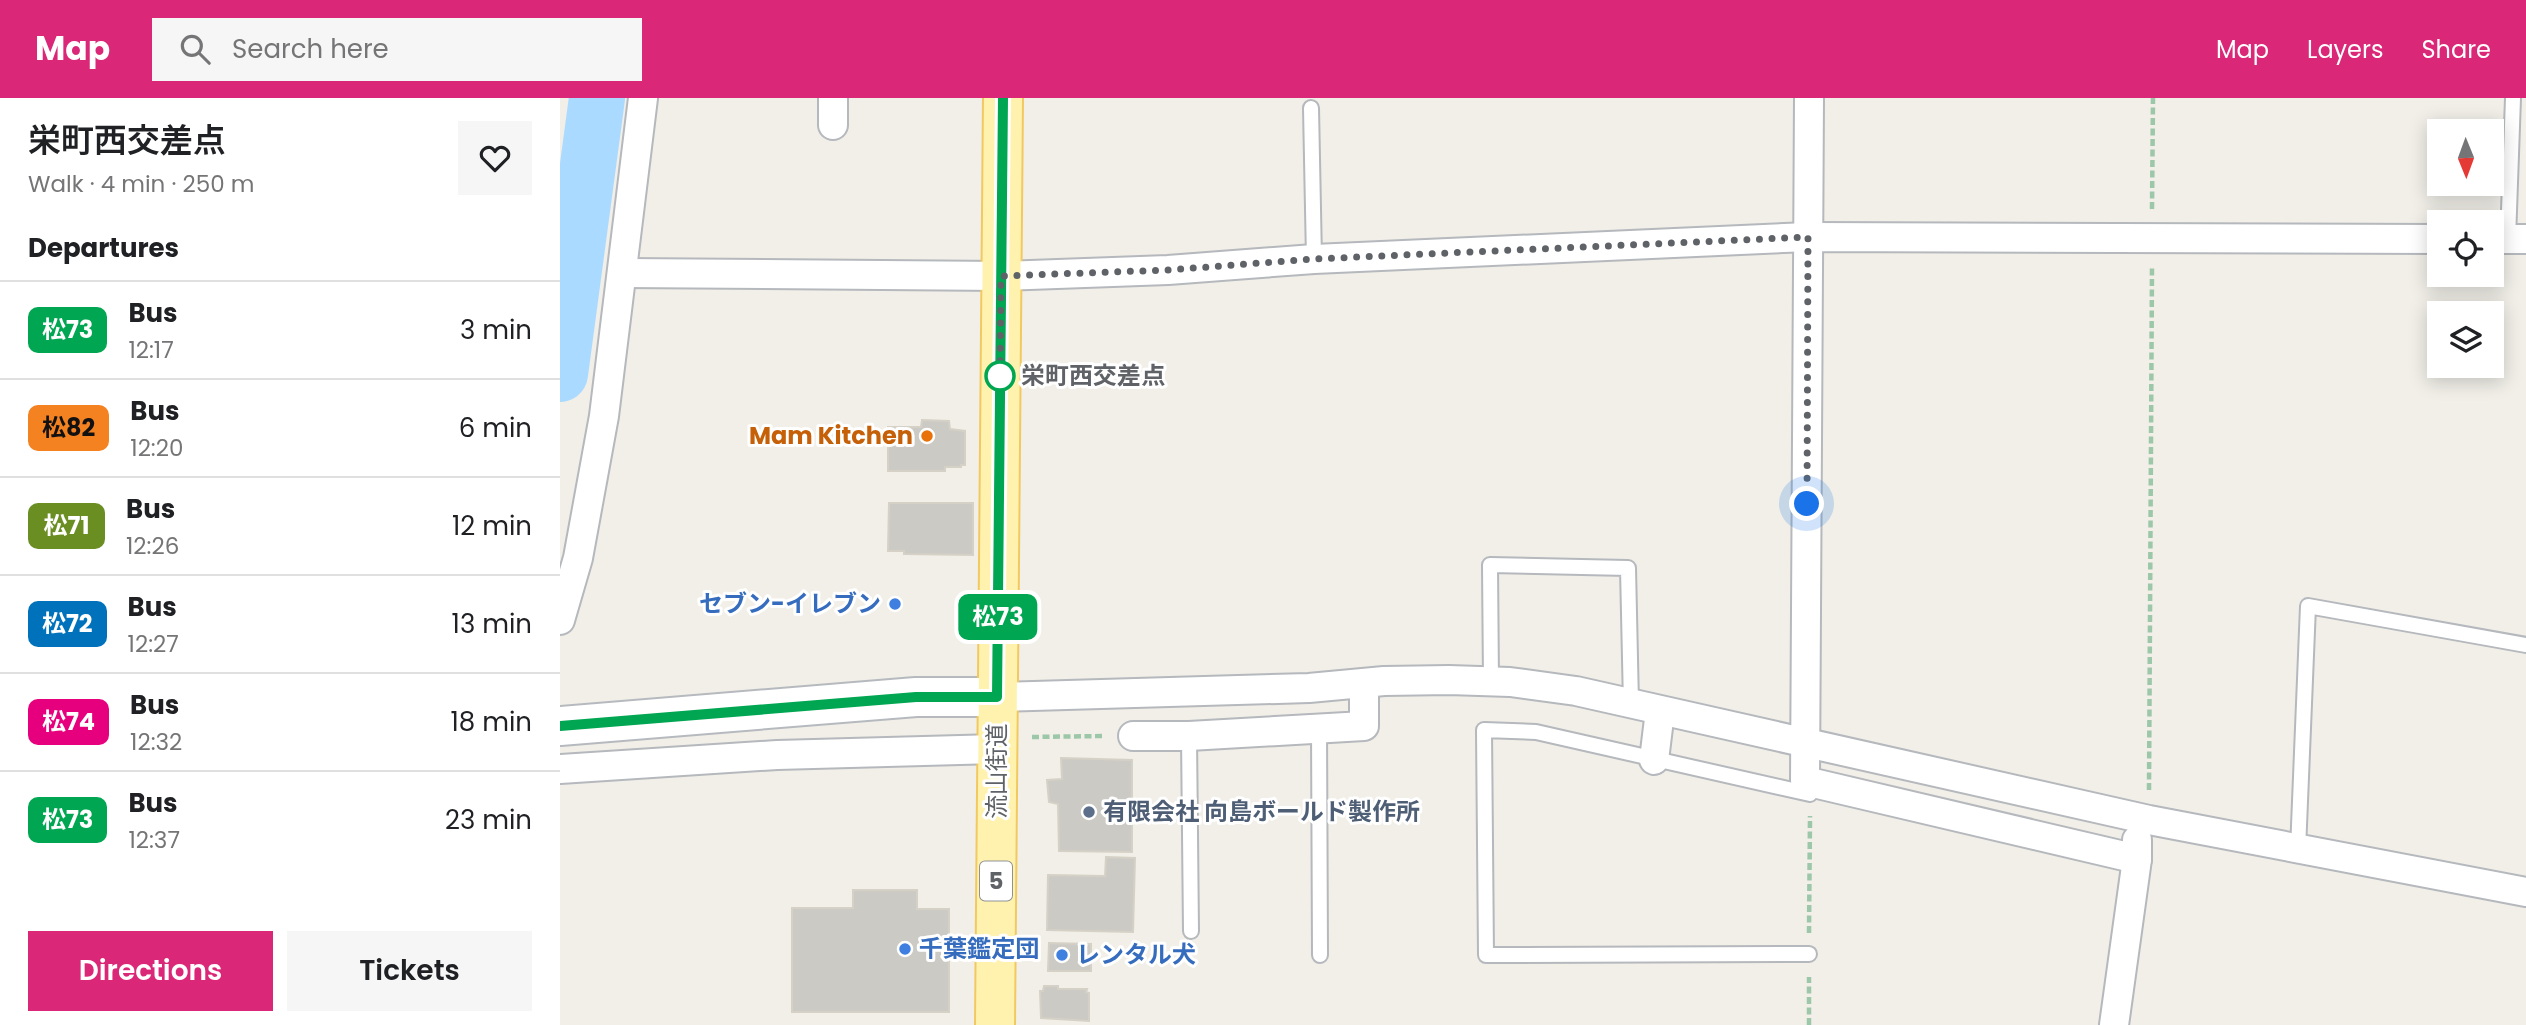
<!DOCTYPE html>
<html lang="en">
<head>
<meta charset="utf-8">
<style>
  :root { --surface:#fff; --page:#f6f6f6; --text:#202124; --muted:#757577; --line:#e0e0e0; --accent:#db2777 }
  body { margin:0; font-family:Poppins,"Noto Sans JP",sans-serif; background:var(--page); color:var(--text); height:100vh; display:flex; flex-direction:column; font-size:26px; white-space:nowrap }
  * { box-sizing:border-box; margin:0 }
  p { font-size:23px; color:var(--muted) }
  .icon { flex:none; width:38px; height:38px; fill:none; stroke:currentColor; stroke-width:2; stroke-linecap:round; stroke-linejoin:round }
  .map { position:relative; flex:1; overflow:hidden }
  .details { display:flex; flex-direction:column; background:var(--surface); width:560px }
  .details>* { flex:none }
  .badge { padding:0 14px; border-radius:10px; font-size:24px; line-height:46px }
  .needle { width:46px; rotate:179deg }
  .tools { position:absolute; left:1867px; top:21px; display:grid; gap:14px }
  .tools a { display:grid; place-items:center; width:77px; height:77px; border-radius:0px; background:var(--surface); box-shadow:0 4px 18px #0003; font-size:35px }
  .you { position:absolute; width:35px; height:35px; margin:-18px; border:5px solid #fff; border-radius:50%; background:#1a73e8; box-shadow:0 0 0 10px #1a73e833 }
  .map>.badge { position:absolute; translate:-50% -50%; box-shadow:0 0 0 4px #fff }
  h2 { padding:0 28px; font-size:26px; line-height:63px }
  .round { display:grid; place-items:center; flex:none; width:74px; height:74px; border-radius:0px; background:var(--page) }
  .head { display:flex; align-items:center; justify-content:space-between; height:119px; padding:0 28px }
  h1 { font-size:33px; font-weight:600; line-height:52px }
  .action { display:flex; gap:14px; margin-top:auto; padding:14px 28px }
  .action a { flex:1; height:80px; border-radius:0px; background:var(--accent); color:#fff; font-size:28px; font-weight:600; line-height:80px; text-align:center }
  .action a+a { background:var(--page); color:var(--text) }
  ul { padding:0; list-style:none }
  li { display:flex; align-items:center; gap:21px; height:98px; padding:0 28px; border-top:2px solid var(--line) }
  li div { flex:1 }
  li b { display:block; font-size:26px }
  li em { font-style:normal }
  li .badge { min-width:77px; font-weight:700; text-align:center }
  header { display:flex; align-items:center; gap:42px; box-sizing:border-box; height:98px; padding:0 35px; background:var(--accent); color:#fff }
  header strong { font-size:33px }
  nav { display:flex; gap:38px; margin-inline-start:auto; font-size:24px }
  .search { width:490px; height:63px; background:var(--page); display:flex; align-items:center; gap:18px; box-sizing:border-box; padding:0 24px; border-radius:0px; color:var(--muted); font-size:26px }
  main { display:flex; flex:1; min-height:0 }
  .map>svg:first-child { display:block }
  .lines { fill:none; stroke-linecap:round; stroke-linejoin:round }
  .river { stroke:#aadaff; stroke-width:56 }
  .building { fill:#cccac5; stroke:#d6d1c6; stroke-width:2 }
  .lane-casing { stroke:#b5b8bc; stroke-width:18 }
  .street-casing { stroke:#b5b8bc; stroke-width:32 }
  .secondary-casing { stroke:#b6babf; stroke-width:42 }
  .primary-casing { stroke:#f2c960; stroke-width:42 }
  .path { stroke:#9cc7a9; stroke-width:4.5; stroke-dasharray:7 3.5; stroke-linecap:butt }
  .lane { stroke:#fff; stroke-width:14 }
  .street { stroke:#fff; stroke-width:28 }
  .secondary { stroke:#fff; stroke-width:38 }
  .primary { stroke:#fff2af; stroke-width:38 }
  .line-casing { stroke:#fff; stroke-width:16 }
  .line { stroke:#00a651; stroke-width:10 }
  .walk { stroke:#5f6368; stroke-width:7; stroke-dasharray:0 12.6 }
  .stop-dot { fill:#fff; stroke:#00a651; stroke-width:3.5 }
  .food-dot { fill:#e8710a; stroke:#fff; stroke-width:2.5 }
  .shop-dot { fill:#3f7fe0; stroke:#fff; stroke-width:2.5 }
  .service-dot { fill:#5c6f8a; stroke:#fff; stroke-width:2.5 }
  .labels { text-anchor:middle; stroke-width:6; stroke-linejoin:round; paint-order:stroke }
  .shield { fill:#fff; stroke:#8f9295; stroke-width:2 }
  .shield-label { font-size:23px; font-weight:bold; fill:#5f6368 }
  .stop-label { font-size:24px; font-weight:bold; fill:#5f6368; stroke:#fff; text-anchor:start }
  .food-label { font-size:24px; font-weight:bold; fill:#c56008; stroke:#fff; text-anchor:end }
  .shop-label { font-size:24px; font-weight:bold; fill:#366cbe; stroke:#fff; text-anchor:start }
  .street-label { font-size:24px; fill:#5f6368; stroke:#fff }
  .service-label { font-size:24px; font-weight:bold; fill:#4e5e75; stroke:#fff; text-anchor:start }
</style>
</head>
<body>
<header>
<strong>Map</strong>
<div class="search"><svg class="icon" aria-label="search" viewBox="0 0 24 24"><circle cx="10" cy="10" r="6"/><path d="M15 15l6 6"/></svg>Search here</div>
<nav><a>Map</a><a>Layers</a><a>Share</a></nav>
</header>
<main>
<section class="details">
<div class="head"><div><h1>栄町西交差点</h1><p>Walk · 4 min · 250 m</p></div><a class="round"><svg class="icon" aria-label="heart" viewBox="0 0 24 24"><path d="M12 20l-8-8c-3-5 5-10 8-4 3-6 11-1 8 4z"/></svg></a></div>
<h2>Departures</h2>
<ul>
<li><span class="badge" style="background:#00a651;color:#fff">松73</span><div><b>Bus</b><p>12:17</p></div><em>3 min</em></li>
<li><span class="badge" style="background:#f58220;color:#111">松82</span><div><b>Bus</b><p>12:20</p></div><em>6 min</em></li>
<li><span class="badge" style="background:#6b8e23;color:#fff">松71</span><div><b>Bus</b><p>12:26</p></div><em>12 min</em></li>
<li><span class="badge" style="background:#0072bc;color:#fff">松72</span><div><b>Bus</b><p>12:27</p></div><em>13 min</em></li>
<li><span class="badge" style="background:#e6007e;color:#fff">松74</span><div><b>Bus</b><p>12:32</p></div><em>18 min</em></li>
<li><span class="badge" style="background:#00a651;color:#fff">松73</span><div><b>Bus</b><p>12:37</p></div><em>23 min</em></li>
</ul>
<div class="action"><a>Directions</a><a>Tickets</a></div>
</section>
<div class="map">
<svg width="1966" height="927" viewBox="0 0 1966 927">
  <rect width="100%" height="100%" fill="#f1efe8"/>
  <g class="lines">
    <polyline class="river" points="0,276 37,0"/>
  </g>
  <g class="building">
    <polygon points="362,322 389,323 390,331 405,333 405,367 401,367 401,369 385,369 385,373 328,373 328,329 361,329"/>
    <polygon points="329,405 413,405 413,457 344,456 344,453 328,453"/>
    <polygon points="501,660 572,662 572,754 499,753 498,706 489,704 487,682 502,681"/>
    <polygon points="546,759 575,760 573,834 487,832 488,777 545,778"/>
    <polygon points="293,792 357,792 357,811 389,811 389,914 232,914 232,810 293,810"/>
    <polygon points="489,845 531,846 531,873 488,873"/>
    <polygon points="484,888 498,888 498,891 527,891 526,894 529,895 529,923 481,920 480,893 483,893"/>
  </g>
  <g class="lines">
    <g class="lane-casing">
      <g id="lane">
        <polyline points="751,10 754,161"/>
        <polyline points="1948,141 1953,0"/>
        <polyline points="931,583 930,467 1068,470 1071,606"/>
        <polyline points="759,629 760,857"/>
        <polyline points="629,638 631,833"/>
        <polyline points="1738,752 1748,508 1966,547"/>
        <polyline points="1249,856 926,857 924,632 976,634 1250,696"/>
      </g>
    </g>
    <g class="street-casing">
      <g id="street">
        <polyline points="1249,0 1245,683 1577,761"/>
        <polyline points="273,27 273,0"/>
        <polyline points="1932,141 1966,141"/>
        <polyline points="64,175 441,178 608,172 754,161 1248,139 1880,141"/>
        <polyline points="0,522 18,460 44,318 83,0"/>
        <polyline points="437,599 749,590 824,583 889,582 950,584 1016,593 1589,722 1966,794"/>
        <polyline points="573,638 629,638 804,628 804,585"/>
        <polyline points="1094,662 1100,613"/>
        <polyline points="0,671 217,657 437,651"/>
        <polyline points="1554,927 1577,761 1577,742"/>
      </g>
    </g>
    <g class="secondary-casing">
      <polyline id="secondary" points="0,628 356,599 437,599"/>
    </g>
    <g class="primary-casing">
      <polyline id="primary" points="435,927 443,0"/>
    </g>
    <g class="path">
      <polyline points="1592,111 1593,0"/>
      <polyline points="472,639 544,638"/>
      <polyline points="1589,692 1592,169"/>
      <polyline points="1249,835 1250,718"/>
      <polyline points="1249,927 1249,879"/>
    </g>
    <use href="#lane" class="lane"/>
    <use href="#street" class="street"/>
    <use href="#secondary" class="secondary"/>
    <use href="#primary" class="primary"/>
  </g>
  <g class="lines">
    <g class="line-casing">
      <polyline id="line" points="0,628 356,599 437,599 443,0"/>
    </g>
    <use href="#line" class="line"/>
    <polyline class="walk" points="440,278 440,283 441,178 608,172 754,161 1248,139 1247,406"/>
  </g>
  <circle class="stop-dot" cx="440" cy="278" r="14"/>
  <circle class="food-dot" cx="367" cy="338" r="7"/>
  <g class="shop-dot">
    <circle cx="335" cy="506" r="7"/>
    <circle cx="345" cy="851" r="7"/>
    <circle cx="502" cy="857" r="7"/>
  </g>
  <circle class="service-dot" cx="529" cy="714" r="7"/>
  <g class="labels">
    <rect class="shield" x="420" y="763.5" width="32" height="39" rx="5"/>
    <g class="shield-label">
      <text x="436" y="791">5</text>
    </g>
    <g class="stop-label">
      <text x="461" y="286">栄町西交差点</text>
    </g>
    <g class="food-label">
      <text x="353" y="346">Mam Kitchen</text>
    </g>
    <g class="shop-label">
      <text x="321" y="514" text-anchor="end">セブン-イレブン</text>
      <text x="359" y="859">千葉鑑定団</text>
      <text x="516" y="865">レンタル犬</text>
    </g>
    <g class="street-label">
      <text transform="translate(437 673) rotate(-90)" y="8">流山街道</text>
    </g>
    <g class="service-label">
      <text x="543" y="722">有限会社 向島ボールド製作所</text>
    </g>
  </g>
</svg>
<div class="tools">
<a><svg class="needle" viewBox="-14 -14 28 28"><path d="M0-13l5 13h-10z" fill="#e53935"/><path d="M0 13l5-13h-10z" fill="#757577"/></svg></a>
<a><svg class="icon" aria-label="locate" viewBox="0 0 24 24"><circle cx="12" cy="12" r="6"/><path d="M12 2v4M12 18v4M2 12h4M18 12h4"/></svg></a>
<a><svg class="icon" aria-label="layers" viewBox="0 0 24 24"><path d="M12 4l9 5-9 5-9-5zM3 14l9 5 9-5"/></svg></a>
</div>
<div class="you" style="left:1247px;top:406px"></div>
<b class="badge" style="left:438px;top:519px;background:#00a651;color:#fff">松73</b>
</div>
</main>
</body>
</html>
